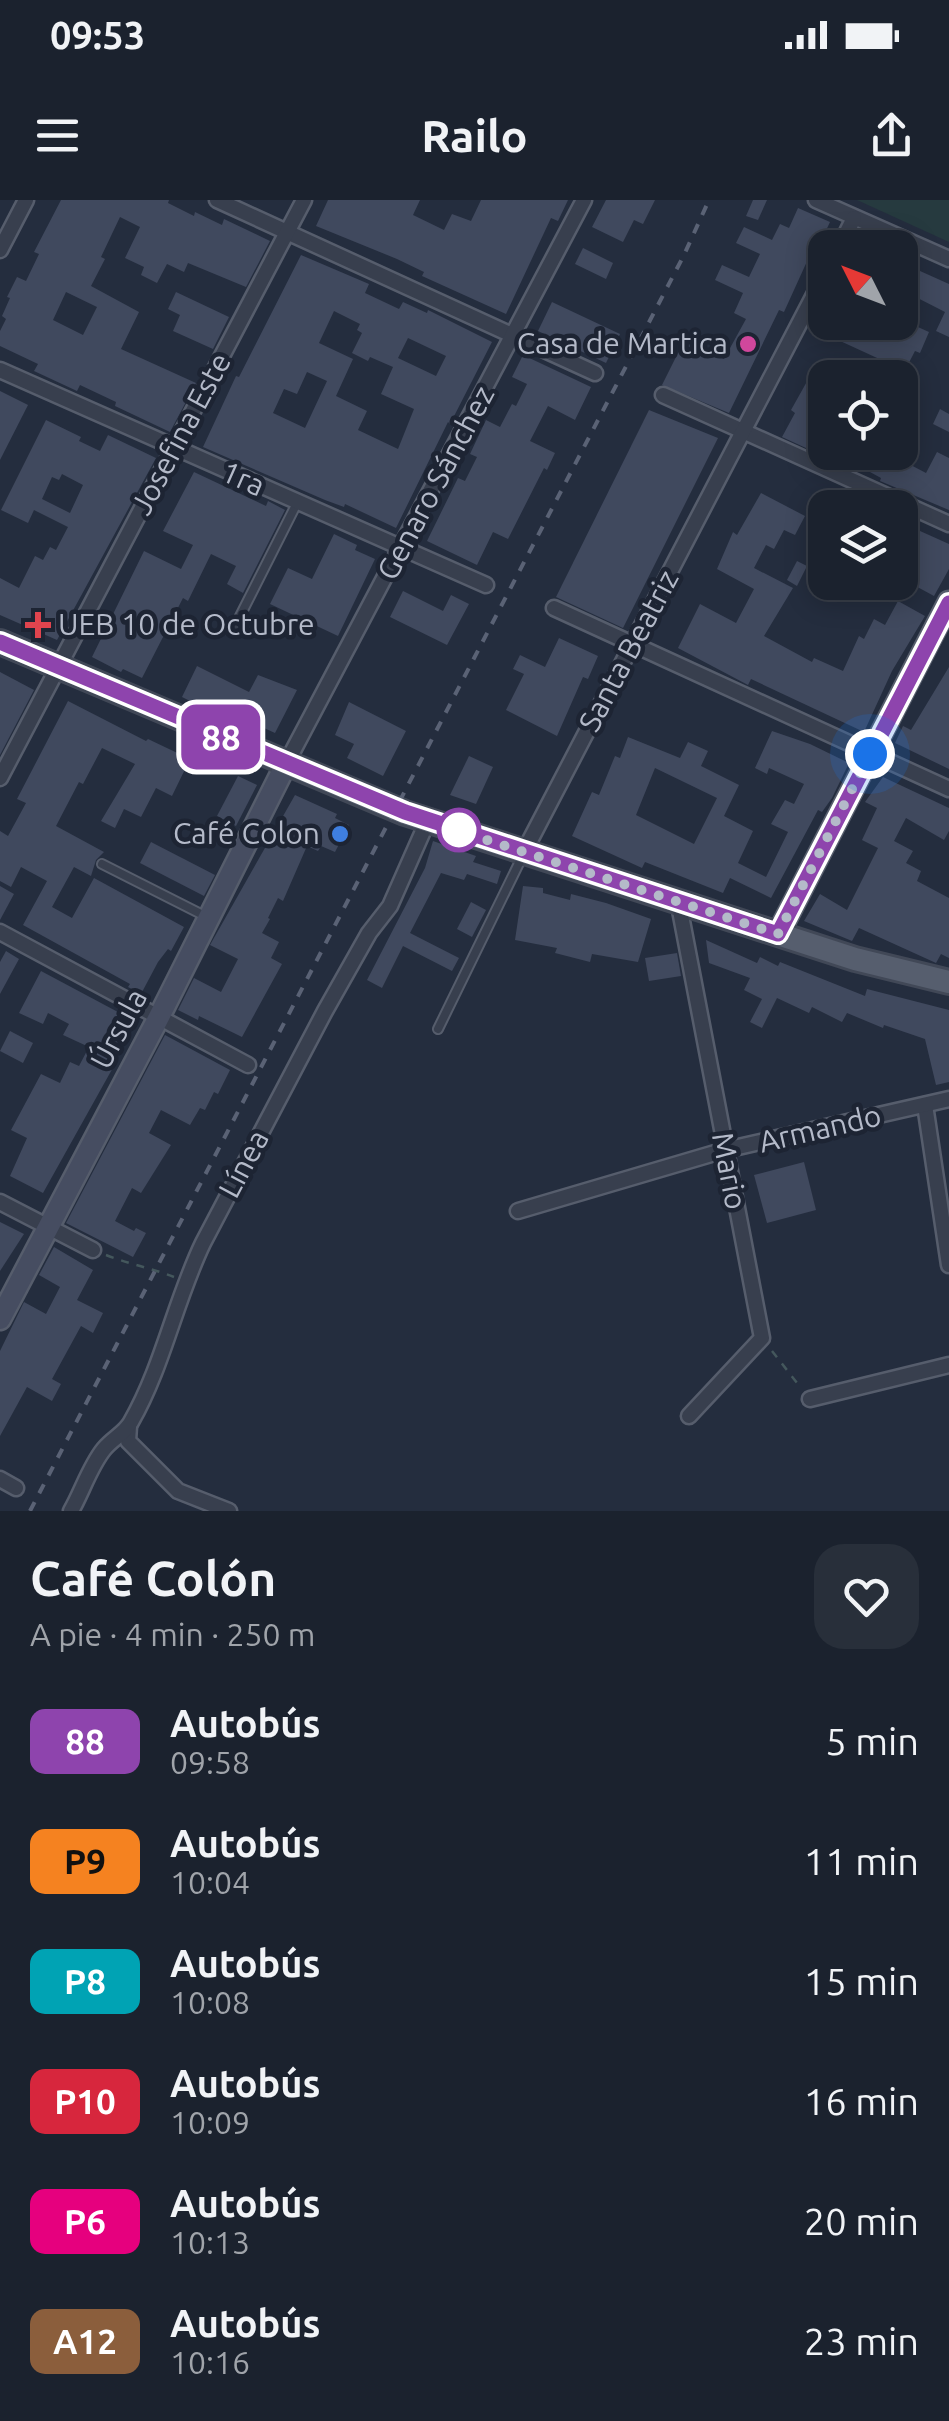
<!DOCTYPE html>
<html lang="es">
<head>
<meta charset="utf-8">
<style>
  :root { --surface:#1b222e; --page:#282f3a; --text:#f1f3f6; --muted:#a0a4aa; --line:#393f4a }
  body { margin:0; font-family:Ubuntu,sans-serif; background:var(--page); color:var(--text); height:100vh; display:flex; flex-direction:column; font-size:38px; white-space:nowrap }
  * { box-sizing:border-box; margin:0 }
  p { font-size:32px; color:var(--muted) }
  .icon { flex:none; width:55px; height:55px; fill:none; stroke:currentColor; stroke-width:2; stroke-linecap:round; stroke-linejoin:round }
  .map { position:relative; height:1311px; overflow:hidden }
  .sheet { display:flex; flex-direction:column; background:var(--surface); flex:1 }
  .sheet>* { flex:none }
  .badge { padding:0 20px; border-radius:15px; font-size:35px; line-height:65px }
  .needle { width:65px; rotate:312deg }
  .tools { position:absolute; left:808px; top:30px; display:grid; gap:20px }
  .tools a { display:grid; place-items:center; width:110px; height:110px; border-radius:20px; background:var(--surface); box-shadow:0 5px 25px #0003,0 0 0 2px var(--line); font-size:50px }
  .you { position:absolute; width:50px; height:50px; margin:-25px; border:8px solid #fff; border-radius:50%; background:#1a73e8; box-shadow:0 0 0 15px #1a73e833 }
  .map>.badge { position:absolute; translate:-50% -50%; box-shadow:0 0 0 5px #fff }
  .round { display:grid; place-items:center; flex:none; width:105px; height:105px; border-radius:30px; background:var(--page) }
  .head { display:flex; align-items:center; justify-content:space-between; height:170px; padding:0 30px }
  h1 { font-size:48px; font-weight:600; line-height:75px }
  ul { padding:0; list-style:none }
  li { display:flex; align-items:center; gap:30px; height:120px; padding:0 30px }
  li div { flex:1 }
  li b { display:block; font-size:38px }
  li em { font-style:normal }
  li .badge { min-width:110px; font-weight:700; text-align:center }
  .status { display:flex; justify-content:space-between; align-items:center; height:70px; padding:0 50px; background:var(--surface); direction:ltr }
  .status svg { height:28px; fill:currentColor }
  header { display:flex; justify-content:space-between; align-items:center; height:130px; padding:0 30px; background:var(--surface); font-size:45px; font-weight:600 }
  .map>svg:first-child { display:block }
  .green { fill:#263a3f }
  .building { fill:#40495e; fill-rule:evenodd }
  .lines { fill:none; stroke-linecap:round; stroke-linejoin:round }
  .lane-casing { stroke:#565d6c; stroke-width:12 }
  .street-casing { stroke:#565d6c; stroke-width:19 }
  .secondary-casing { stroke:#565d6c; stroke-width:25 }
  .primary-casing { stroke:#414857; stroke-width:28 }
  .path { stroke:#44575c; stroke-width:2.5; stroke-dasharray:8 8; stroke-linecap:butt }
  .lane { stroke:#383f4e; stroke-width:8 }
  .street { stroke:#383f4e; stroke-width:14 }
  .secondary { stroke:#464d61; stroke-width:20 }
  .primary { stroke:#565e6e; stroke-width:22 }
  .rail { stroke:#5a6275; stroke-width:4; stroke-dasharray:10 10; stroke-linecap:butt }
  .line-casing { stroke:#fff; stroke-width:22 }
  .line { stroke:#8e44ad; stroke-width:15 }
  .walk { stroke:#b4bac9; stroke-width:10; stroke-dasharray:0 18 }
  .hotel-dot { fill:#d1479c; stroke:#1d2433; stroke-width:4 }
  .health-dot { fill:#e0444e; stroke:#1d2433; stroke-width:4 }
  .stop-dot { fill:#fff; stroke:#8e44ad; stroke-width:5 }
  .shop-dot { fill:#3f7fe0; stroke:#1d2433; stroke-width:4 }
  .labels { text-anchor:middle; stroke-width:9; stroke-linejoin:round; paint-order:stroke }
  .poi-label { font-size:30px; fill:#b4bac9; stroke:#1d2433; text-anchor:end }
  .street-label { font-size:30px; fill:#b4bac9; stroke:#1d2433 }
</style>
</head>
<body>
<div class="status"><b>09:53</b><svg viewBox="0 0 49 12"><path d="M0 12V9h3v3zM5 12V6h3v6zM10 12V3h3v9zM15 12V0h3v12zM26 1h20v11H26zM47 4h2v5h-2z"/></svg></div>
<header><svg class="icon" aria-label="menu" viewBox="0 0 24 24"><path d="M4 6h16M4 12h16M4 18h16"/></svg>Railo<svg class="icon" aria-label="share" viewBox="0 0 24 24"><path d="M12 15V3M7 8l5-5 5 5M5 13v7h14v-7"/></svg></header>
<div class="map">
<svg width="949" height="1311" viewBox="0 0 949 1311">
  <rect width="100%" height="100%" fill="#242d3e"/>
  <polygon class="green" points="857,0 949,0 949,42"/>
  <g class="building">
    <path d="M61,0h108l-1,3 26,13 1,-4 27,13 2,-6 46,22 -24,46 -58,-24 -4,9 -17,-8 -10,19 -16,-8 3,-8 -19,-9 15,-31 -20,-10 -19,40 4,2 -14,27 48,26 -18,37 75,34 -26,49 -55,-26 1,-4 -36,-17 -3,6 -43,-20 4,-7 -38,-18v-15l6,-12 -4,-3 8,-18 -3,-1 10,-20 9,4 13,-27 -5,-2zM66,92l31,15 -14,28 -30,-15z"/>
    <polygon points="328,0 420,0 413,15 444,30 452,14 471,21 481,0 568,0 558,21 551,18 506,114 422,76 424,72 397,59 316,26"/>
    <polygon points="606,0 655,0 643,24 634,20 623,42 592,27"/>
    <polygon points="753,0 767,0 758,20 746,16"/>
    <polygon points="798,8 830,22 823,37 819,35 784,112 779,110 729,213 662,185 684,141 724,159 746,119 734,113 743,93 715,80 722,65 749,77 760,54 736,43 744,27 772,40 780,24 789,28"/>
    <polygon points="583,48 613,63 606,79 575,64"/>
    <path d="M301,55l68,29 -4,9 34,16 4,-7 24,11 1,-3 64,32 -42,82 -2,-2 -52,106 -51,-24 -1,3 -19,-7 -122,-53 33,-71 3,1zM334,111l26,13 -3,6 5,3 -10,20 16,8 2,-4 23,10 -12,27 33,15 -16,40 -40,-19 9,-19 -31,-15 17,-37 -34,-16zM408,138l38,18 -10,20 -38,-18zM307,172l20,9 -22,47 -32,-15 11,-24 13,5z"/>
    <polygon points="900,62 949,84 949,137 936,131 945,112 900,89"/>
    <polygon points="176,92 229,117 213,149 173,131 180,115 168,109"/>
    <polygon points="552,102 620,134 606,163 538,131"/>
    <polygon points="900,119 929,132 920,153 915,151 901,178 881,178 888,163 838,140 846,122 900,122"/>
    <polygon points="523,155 591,187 575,220 548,206 530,241 555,253 547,270 544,268 508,339 493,332 477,365 427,341 458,278 465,281 477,257 470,254 486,220 500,227 512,204 516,206 527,184 512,177"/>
    <polygon points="814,169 825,175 825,252 910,252 905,262 926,273 937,252 949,258 949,310 880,281 881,278 859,266 856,271 782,237 795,213 791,210"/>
    <polygon points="0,191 28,205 0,260"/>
    <polygon points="940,209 949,214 949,232 933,224"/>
    <polygon points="649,210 718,238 623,428 556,397"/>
    <path d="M46,220l35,17 -2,4 21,10 8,-16 48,23 -99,182 -57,-25v-37l19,10 16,-32 8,4 7,-13 6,3 12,-23 -34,-17 -6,13 -27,-13zM62,274l21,11 -13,28 -28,-14 10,-22 7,3z"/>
    <polygon points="194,272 266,306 268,301 285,310 243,393 227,384 236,366 211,354 188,401 183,398 142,478 123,469 121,472 92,457 144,351 181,369 193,345 163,331"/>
    <polygon points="761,293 805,316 795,335 784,330 774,349 766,345 754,368 793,388 764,436 812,462 814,458 843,471 859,436 864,439 874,419 885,425 898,401 925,416 892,471 864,532 751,479 748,485 678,448 700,404 736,423 754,389 717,369 733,332 737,335"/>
    <polygon points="900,322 949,344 949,369 934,396 910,383 914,376 900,369"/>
    <polygon points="334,334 357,345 355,350 375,359 338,436 270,404 288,368 312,379"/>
    <polygon points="797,361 807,366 797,386 787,380"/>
    <polygon points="403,391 443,411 451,395 469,404 447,445 390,417"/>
    <polygon points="559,438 598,456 588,479 583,477 557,536 506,510 524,474 513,469 520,455 545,467"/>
    <polygon points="197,466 249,492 258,475 297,490 275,533 227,511 224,518 182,497"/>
    <polygon points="949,467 949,569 895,543 903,526 911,530"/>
    <polygon points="0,472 34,490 0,555"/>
    <polygon points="68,501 146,541 148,539 190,559 172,596 156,588 141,617 124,609 115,628 101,621 135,564 102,548 83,584 79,582 56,626 104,652 96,660 91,676 74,667 52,707 72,718 94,678 184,727 171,751 168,749 158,762 141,794 128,787 130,784 23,725 47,681 21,667 11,687 0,681 0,631 8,636 26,603 17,599"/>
    <polygon points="349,502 406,531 383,576 347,558 354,544 335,535"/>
    <path d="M772,531l38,13 39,19 -17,35 -10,14 -4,-2 -47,88 -41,-20 -7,15 -78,-31 -3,6 -70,-32 20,-44 7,3 16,-39 5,2 8,-21 52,21 8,-16 20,9 -7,15 38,19 -15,31 29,15 -15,32 28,14 22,-45 -17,-8 14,-24 9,4 10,-20 -35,-16 -2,6 -12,-6zM655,568l62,30 -23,46 -58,-29z"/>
    <polygon points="469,556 493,567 476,604 450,595"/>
    <polygon points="238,576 257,585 236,626 217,616"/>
    <polygon points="883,577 949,608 949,631 944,640 906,618 894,641 913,651 906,663 921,671 917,681 949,698 949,758 941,754 936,763 859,728 852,741 804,721 820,694 847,710 878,648 862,640 877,608 865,602"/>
    <polygon points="295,595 337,614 335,618 349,625 335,652 321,646 318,651 307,646 283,701 278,698 268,718 270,719 262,733 279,742 271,758 282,764 242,837 199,816 198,820 178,810 194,778 221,792 238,759 210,745"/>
    <polygon points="433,641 476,656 473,662 501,671 497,684 467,674 464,680 441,673 410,733 459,758 452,771 403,746 382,788 367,780 425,668"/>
    <polygon points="151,642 215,675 204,696 140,663"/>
    <polygon points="0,686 14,694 0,720"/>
    <polygon points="523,686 543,688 543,693 570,700 571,694 606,703 651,719 638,762 592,754 590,762 555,753 557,748 515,740"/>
    <polygon points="471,702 486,710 472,737 457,729"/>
    <polygon points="706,740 757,763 760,757 778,766 780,762 865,796 867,789 949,810 949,882 936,885 925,839 884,825 883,828 847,813 842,822 812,807 809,813 777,798 762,828 750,822 762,799 744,790 750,778 709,763"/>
    <polygon points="6,751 19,759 0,794 0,762"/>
    <polygon points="677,753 681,776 649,781 645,758"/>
    <polygon points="41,771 131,819 117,846 120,847 112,862 115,864 43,993 10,976 27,938 11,930 41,874 60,883 70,862 79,866 89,847 63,835 69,824 48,813 43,824 19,813"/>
    <polygon points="10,831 33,843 23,863 0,851"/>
    <polygon points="165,835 230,870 218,894 214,892 205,910 200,908 190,925 161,910 149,933 171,945 141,993 132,988 115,1021 134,1031 136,1028 146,1033 133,1057 66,1023"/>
    <polygon points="804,962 816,1010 767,1023 754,975"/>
    <polygon points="0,1022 24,1034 0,1071"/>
    <polygon points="54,1047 93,1070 77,1100 103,1113 93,1133 81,1126 52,1179 61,1184 52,1201 27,1187 0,1236 0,1151 24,1102 46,1114 60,1087 39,1075"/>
  </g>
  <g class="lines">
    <g class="lane-casing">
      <g id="lane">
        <polyline points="232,432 297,303"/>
        <polyline points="102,664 205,716"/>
        <polyline points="438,829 524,653"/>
      </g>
    </g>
    <g class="street-casing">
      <g id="street">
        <polyline points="217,0 595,173"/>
        <polyline points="816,0 949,59"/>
        <polyline points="839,48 854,18"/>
        <polyline points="0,50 26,0"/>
        <polyline points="0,170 486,385"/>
        <polyline points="663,195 949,324"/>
        <polyline points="554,408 949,589"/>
        <polyline points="286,564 584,0"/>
        <polyline points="0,578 304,0"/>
        <polyline points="524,652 825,74"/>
        <polyline points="678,700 762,1138 689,1216"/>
        <polyline points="0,732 248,865"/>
        <polyline points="925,905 949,1065"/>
        <polyline points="0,1002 93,1050"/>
        <polyline points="518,1011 725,950 949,899"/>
        <polyline points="810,1199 949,1165"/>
        <polyline points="129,1226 128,1241 178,1291 229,1311"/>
        <polyline points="0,1279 16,1288"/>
        <path d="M71,1311c11,-19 19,-45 33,-62 8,-10 21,-16 27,-27 32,-56 44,-121 72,-179l122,-232 44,-78 21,-27 38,-86"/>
      </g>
    </g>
    <g class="secondary-casing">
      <g id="secondary">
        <polyline points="778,734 949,402"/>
        <polyline points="0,1119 159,817 286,564"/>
      </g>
    </g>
    <g class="primary-casing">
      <polyline id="primary" points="0,442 405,613 855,759 949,782"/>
    </g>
    <g class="path">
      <path d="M106,1055c23,9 45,13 68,22"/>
      <polyline points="772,1151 801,1188"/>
    </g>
    <use href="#lane" class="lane"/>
    <use href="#street" class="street"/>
    <use href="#secondary" class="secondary"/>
    <use href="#primary" class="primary"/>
    <polyline class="rail" points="30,1311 684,55 709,0"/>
  </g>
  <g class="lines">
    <g class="line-casing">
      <polyline id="line" points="0,442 405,612 778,734 949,403"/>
    </g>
    <use href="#line" class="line"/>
    <polyline class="walk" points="459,630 456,630 778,734 870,554"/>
  </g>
  <circle class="hotel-dot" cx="748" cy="144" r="10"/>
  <path class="health-dot" d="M33 410h10v10h10v10h-10v10h-10v-10h-10v-10h10z"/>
  <circle class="stop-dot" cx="459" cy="630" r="20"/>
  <circle class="shop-dot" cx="340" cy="634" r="10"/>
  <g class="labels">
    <g class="poi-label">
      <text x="728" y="154">Casa de Martica</text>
      <text x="58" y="435" text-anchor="start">UEB 10 de Octubre</text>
      <text x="320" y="644">Café Colon</text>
    </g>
    <g class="street-label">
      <text transform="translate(181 234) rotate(-62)" y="10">Josefina Este</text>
      <text transform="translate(243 279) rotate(24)" y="10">1ra</text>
      <text transform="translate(436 283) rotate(-62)" y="10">Genaro Sánchez</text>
      <text transform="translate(629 451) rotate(-62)" y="10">Santa Beatriz</text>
      <text transform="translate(119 829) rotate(-62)" y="10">Úrsula</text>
      <text transform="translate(820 929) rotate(-13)" y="10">Armando</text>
      <text transform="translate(244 964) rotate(-62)" y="10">Línea</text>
      <text transform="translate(729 971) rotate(79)" y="10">Mario</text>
    </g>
  </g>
</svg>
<div class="tools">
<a><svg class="needle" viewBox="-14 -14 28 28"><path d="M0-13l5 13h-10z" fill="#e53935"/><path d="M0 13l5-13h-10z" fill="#a0a4aa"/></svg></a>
<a><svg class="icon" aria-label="locate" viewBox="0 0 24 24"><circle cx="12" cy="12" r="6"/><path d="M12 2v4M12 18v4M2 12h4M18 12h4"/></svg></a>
<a><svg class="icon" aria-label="layers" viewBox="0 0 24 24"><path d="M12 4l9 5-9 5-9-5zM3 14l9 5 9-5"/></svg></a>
</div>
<div class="you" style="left:870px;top:554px"></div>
<b class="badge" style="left:221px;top:537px;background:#8e44ad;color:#fff">88</b>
</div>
<section class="sheet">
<div class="head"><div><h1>Café Colón</h1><p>A pie · 4 min · 250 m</p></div><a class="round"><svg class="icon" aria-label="heart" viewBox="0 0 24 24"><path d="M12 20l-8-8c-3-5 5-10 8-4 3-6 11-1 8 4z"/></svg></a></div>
<ul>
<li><span class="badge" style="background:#8e44ad;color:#fff">88</span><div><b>Autobús</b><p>09:58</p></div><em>5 min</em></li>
<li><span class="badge" style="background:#f58220;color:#111">P9</span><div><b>Autobús</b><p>10:04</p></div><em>11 min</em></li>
<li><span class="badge" style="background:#00a3b4;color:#fff">P8</span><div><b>Autobús</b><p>10:08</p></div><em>15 min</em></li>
<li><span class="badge" style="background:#d7263d;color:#fff">P10</span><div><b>Autobús</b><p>10:09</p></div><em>16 min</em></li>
<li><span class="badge" style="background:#e6007e;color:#fff">P6</span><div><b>Autobús</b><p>10:13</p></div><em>20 min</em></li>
<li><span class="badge" style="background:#8b5e3c;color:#fff">A12</span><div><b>Autobús</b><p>10:16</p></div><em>23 min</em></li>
</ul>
</section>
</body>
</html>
